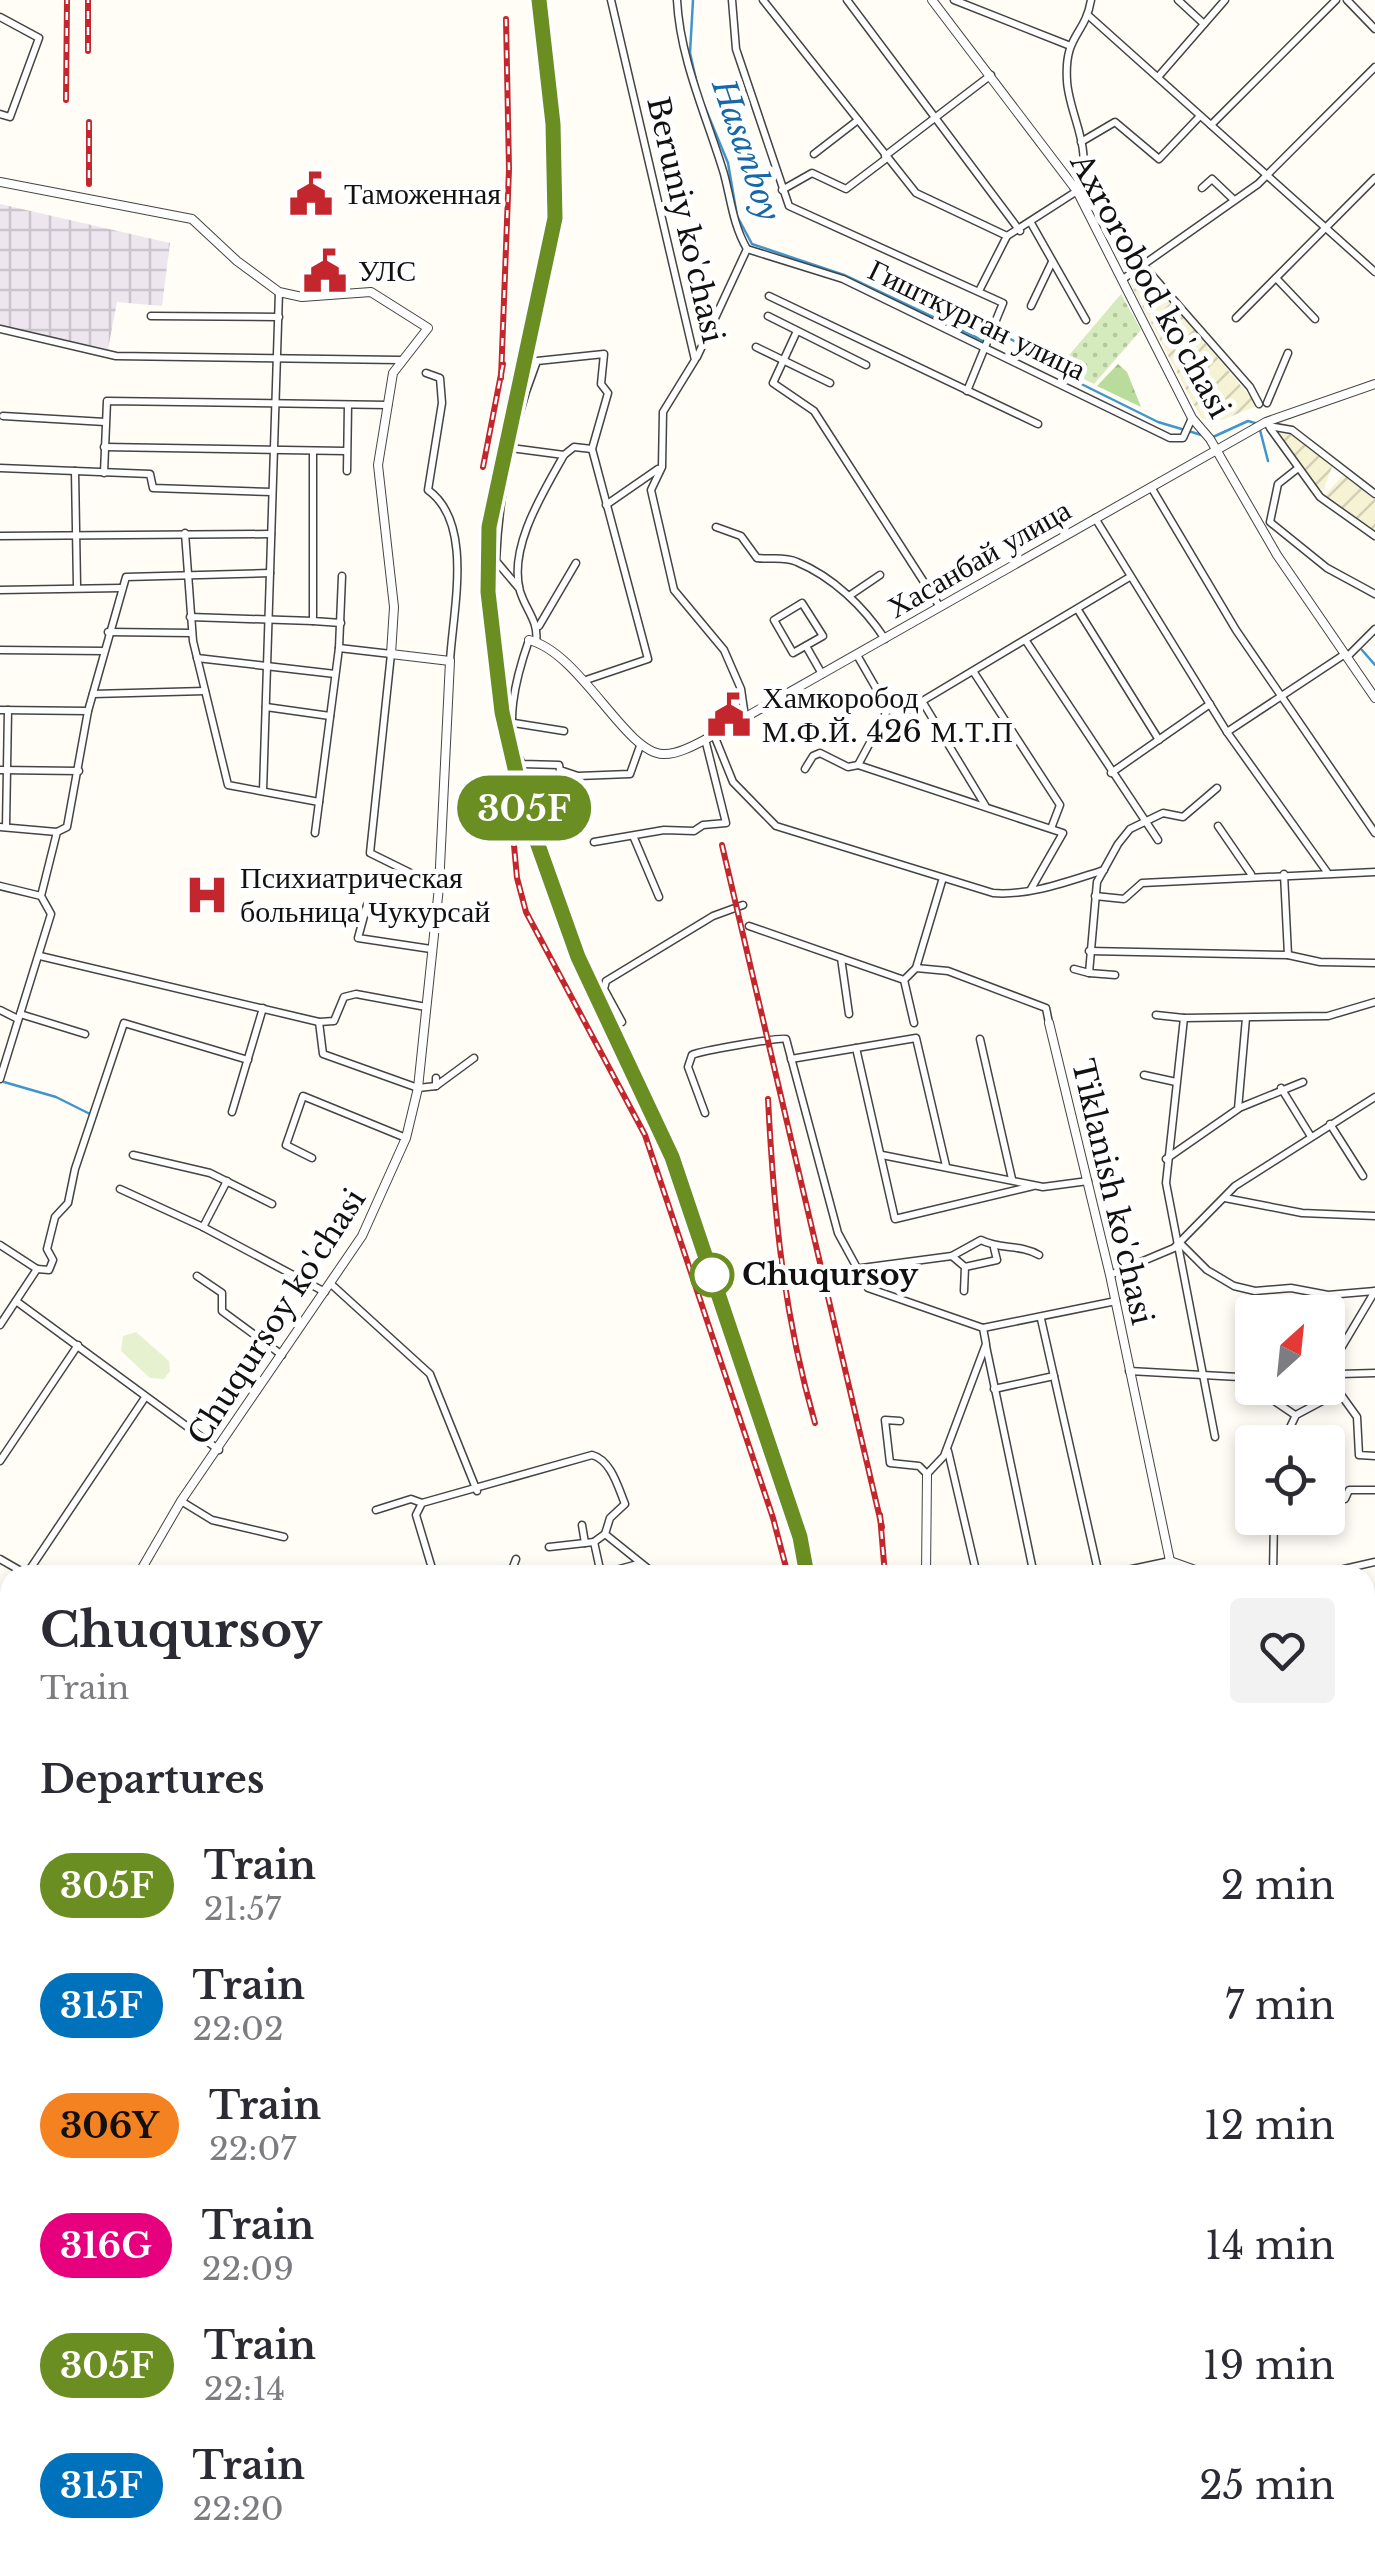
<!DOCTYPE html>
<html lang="en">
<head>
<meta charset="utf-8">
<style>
  :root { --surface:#fff; --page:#f2f2f3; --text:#2b2b33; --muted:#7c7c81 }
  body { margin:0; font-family:"Libre Baskerville",serif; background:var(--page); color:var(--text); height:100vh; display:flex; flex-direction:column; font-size:38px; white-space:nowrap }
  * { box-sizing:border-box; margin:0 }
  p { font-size:32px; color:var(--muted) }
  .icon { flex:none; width:55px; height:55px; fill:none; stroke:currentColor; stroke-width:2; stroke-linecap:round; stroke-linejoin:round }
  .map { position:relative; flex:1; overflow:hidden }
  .panel { position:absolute; left:0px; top:1565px; width:1375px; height:1002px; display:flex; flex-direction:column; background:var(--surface); border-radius:30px 30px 0 0; box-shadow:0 5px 15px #0003 }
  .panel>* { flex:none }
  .badge { padding:0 20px; border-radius:32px; font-size:35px; line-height:65px }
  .needle { width:65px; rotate:27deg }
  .controls { position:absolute; left:1235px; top:1295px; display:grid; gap:20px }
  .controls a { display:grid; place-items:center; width:110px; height:110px; border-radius:10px; background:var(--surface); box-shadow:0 5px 15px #0003; font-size:50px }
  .map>.badge { position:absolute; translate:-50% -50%; box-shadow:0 0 0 5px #fff }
  h2 { padding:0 40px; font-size:38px; line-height:90px }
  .round { display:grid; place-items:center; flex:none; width:105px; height:105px; border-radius:10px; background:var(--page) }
  .headline { display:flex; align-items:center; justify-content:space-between; height:170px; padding:0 40px }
  h1 { font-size:48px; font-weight:800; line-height:75px }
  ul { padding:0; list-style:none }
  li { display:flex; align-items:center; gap:30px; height:120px; padding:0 40px }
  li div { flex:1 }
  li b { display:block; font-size:38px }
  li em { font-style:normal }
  li .badge { min-width:110px; font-weight:700; text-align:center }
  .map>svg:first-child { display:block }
  .industrial { fill:url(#industrial-grid) }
  .farmland { fill:url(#farmland-furrows) }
  .grass { fill:url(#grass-dots) }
  .forest { fill:url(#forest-firs) }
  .pitch { fill:#e6f2cf }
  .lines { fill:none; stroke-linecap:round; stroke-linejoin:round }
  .stream { stroke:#3f96cf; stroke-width:2.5 }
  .canal { stroke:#b9e0f7; stroke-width:6 }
  .minor-casing { stroke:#444; stroke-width:9 }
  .tertiary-casing { stroke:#444; stroke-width:10 }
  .secondary-casing { stroke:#333; stroke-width:11 }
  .minor { stroke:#fff; stroke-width:6 }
  .tertiary { stroke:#fff; stroke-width:8 }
  .secondary { stroke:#fff6b0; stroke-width:9 }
  .rail-casing { stroke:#c4262e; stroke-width:6 }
  .rail { stroke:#fff; stroke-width:2.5; stroke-dasharray:8; stroke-linecap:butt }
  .line-casing { stroke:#fff; stroke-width:22 }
  .line { stroke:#6b8e23; stroke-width:15 }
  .stop-dot { fill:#fff; stroke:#6b8e23; stroke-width:5 }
  .labels { text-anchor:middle; stroke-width:10; stroke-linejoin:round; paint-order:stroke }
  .poi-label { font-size:30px; fill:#111; stroke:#fff; text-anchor:start }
  .street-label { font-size:30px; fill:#111; stroke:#fff }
  .stop-label { font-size:30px; font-weight:bold; fill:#111; stroke:#fff; text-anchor:start }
  .water-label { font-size:32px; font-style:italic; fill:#1768a6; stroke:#fff }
</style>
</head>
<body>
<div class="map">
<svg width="1375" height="2566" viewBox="0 0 1375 2566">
  <defs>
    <pattern id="industrial-grid" width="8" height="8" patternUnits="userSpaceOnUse" patternTransform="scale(2.5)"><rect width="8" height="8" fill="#eee6ef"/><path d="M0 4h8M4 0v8" fill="none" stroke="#cbc4cc"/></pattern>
    <pattern id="farmland-furrows" width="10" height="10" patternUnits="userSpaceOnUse" patternTransform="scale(2.5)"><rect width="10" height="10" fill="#f6f3d4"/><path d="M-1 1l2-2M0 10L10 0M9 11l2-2" fill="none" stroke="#d2cfb5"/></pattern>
    <pattern id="grass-dots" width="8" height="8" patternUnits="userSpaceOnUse" patternTransform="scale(2.5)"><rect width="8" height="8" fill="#d5ebbd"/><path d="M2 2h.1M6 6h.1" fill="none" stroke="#b6c8a1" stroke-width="1.8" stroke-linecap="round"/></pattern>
    <pattern id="forest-firs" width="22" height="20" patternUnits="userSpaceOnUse" patternTransform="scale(2.5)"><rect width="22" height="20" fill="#b9dc9c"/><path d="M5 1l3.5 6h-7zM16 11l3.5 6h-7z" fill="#9ebc85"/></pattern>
  </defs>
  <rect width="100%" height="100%" fill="#fffdf5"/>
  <g class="industrial">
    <polygon points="0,204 170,243 162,306 117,302 108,349 0,326"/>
    <polygon points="10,1887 10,2290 0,2287 0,1918"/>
    <rect x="1365" y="1962" width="10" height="185"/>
    <polygon points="0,2306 10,2311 10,2558 305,2558 299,2566 0,2566"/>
    <polygon points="322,2558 473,2558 492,2566 315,2566"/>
    <polygon points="503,2558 608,2558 620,2566 522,2566"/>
    <polygon points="614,2558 881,2558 872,2566 626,2566"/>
    <polygon points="898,2558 1006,2558 1009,2566 890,2566"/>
    <polygon points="1172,2558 1364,2558 1366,2566 1176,2566"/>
  </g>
  <g class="farmland">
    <polygon points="1145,271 1252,399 1254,407 1222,420 1201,418 1130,283"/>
    <polygon points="1277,432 1292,432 1333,464 1324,489 1318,489"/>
    <polygon points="1344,474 1375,499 1375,531 1327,499 1325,495"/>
  </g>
  <polygon class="grass" points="1121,294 1141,330 1094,384 1059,367"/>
  <polygon class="forest" points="1118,364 1127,372 1141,407 1097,386"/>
  <polygon class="pitch" points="136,1332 169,1361 170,1371 164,1379 150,1378 121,1351 123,1336"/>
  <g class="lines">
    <g class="stream">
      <polyline points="693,0 690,53 697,84"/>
      <polyline points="704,105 728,163 737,216 752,244 844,275 986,342"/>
      <polyline points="1005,336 1036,353 1045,366 1158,422 1205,436"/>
      <polyline points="1260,430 1268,461"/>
      <polyline points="1213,437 1248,421 1255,423"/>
      <polyline points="1362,650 1375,665"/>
      <polyline points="4,1082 56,1097 92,1115"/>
      <polyline points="1365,1954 1375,1953"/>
    </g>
    <g class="canal">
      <polyline points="1365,2155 1375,2154"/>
      <polyline points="0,2292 10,2296"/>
      <polyline points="589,2558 607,2566"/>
      <polyline points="998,2558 1005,2558"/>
      <polyline points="857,2566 866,2558"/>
    </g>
    <g class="minor-casing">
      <g id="minor">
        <polyline points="611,0 695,360 663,412 662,467 651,490 674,590 724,650 741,689 745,717"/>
        <path d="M677,0c3,60 30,117 47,174 7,26 9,51 23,75"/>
        <polyline points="732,0 736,49 789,206 1003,303 967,391"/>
        <polyline points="763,0 916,193 1007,236"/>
        <polyline points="847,0 1020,231"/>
        <polyline points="954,0 1068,45"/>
        <polyline points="1178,0 1204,24"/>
        <polyline points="1347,0 1375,29"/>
        <polyline points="1089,16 1375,272"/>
        <polyline points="0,17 39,38 10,117 0,114"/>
        <polyline points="1158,77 1225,0"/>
        <polyline points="1211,125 1336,0"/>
        <polyline points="1081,142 1115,122 1159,159 1200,116"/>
        <polyline points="814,154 858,120"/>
        <polyline points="885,156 991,75"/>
        <path d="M1074,188c24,-33 -5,-71 -7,-107 -3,-47 18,-45 24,-81"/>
        <polyline points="1202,188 1212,179 1234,200"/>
        <polyline points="782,190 812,173 846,189 887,158"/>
        <polyline points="1031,223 1086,320"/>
        <polyline points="747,249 843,279 1170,438 1183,438 1192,418"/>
        <polyline points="1143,265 1250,387 1259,404"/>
        <polyline points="1276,278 1315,319"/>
        <polyline points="1123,279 1258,184 1375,67"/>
        <polyline points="979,291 1007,236 1077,191"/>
        <polyline points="769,296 1038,424"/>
        <polyline points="1031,306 1052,262"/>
        <polyline points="151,316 279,317"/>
        <polyline points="768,316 866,365"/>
        <polyline points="1236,318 1375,178"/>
        <polyline points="0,329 116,356 399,360"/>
        <polyline points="797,331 773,383 814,411 940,607"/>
        <polyline points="756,347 830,383"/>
        <polyline points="697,357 747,249"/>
        <path d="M426,373l14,5 2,25 -14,87c46,33 25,119 22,171"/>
        <polyline points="1267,403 1288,353"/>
        <polyline points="3,416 105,422"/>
        <polyline points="1269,426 1292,430 1375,494"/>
        <polyline points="1270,428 1320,497 1375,536"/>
        <polyline points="104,447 345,451"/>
        <polyline points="511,448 564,455"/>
        <polyline points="313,451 313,621 341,623"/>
        <polyline points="0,468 150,474 153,488 272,492"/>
        <polyline points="1297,469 1278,484 1270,522 1327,568 1375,594"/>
        <polyline points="75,471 77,586"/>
        <polyline points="347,471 348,405"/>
        <polyline points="104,473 107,401 388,405"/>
        <polyline points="1151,487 1236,630 1375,833"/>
        <polyline points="606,505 658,469"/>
        <polyline points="1095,518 1227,732 1327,872"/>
        <path d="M716,527l25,9 16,22c13,2 27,-2 40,4 36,15 67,45 88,77"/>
        <polyline points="185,533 193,641 228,785 319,802"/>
        <polyline points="0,536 271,534"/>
        <path d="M518,587l-22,-26c3,-68 16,-136 41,-200l67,-7 -3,30 7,9 -16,56 56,210 -62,21"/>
        <polyline points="0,590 121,588"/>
        <polyline points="849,596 880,575"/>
        <polygon points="802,603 823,636 793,653 774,620"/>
        <polyline points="1078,610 1159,740"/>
        <polyline points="190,617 313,621"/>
        <polyline points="539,626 576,563"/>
        <polyline points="108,632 192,633"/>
        <path d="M529,640c-13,37 -27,88 -7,124l37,1 1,5 18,6 52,-2 10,-28"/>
        <polyline points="1026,641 1158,840"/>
        <path d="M536,642c3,-21 -10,-31 -16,-51 -12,-44 24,-100 44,-136l10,-8 18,2"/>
        <polyline points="806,646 822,674"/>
        <polyline points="339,648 391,654 370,853 439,887"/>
        <polyline points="0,650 104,651"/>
        <polyline points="857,655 888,709 899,715 1128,578"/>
        <polyline points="1347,657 1375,629"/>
        <polyline points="197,658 335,674"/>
        <polyline points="973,671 1060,805 1052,826"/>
        <polyline points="93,694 205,691"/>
        <polyline points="922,701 985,805"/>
        <polyline points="266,707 330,716"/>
        <polyline points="888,709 858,765 1063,833 1031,889"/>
        <polyline points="0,710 88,711"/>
        <polyline points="514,723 564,731"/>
        <polyline points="1227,732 1345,654"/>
        <path d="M714,735l19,47 43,44 217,67c37,3 76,-12 111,-23"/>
        <polyline points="805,769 813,756 820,753 848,767 858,765"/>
        <polyline points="0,770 79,771"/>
        <polyline points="1111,773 1210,704"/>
        <polyline points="263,791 279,292"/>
        <polyline points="1218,826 1251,874"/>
        <polyline points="0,827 57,832"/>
        <polyline points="6,827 8,710"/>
        <polyline points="315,833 339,648 342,576"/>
        <polyline points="634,838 659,897"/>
        <polyline points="594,842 664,830 694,831 703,825 726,823 705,739"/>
        <polyline points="1284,874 1288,955"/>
        <polyline points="0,886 41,896"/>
        <polyline points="1095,896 1124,899 1142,883 1375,872"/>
        <polyline points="367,905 358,938 431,949"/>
        <polyline points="749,926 904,980"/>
        <polyline points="1089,951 1288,955 1320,962 1375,963"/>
        <polyline points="40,956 319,1022 334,1021 344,997 356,994 426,1007"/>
        <polyline points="841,958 849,1014"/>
        <polyline points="916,968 942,881"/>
        <polyline points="1074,969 1089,973"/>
        <polyline points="1115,975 1089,973 1097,882 1118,844 1130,829 1163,813 1183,817 1217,788"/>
        <polyline points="904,980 916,968 948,971 1046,1008 1049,1023"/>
        <polyline points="904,980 914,1023"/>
        <polyline points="0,1010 18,1019"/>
        <polyline points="20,1014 85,1034"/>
        <polyline points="1156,1015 1184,1018"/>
        <polyline points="319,1022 323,1054 418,1088 436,1086"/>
        <polyline points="622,1022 604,989 606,981 713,916 743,905"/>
        <polyline points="980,1039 1012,1179"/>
        <polyline points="856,1048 895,1219 1033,1186"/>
        <polyline points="791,1059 916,1038 946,1166"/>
        <polyline points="1144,1075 1176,1082"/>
        <polyline points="436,1078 436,1086 474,1058"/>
        <polyline points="0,1079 51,914 41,896 57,832 67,827 88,711 126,577 270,573"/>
        <polyline points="1281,1088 1310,1135"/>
        <polyline points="1239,1108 1303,1082"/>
        <polyline points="232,1112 263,1008"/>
        <path d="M705,1113l-17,-46 4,-12c7,-4 89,-18 94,-16l52,194 30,55 115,40 133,-27"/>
        <polyline points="1330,1124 1363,1176"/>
        <polyline points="133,1155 210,1173 272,1204"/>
        <polyline points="882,1155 1043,1187 1088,1181"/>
        <polyline points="312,1158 286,1145 303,1096 406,1138"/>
        <polyline points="1166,1159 1238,1109 1246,1018"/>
        <polyline points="120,1189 203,1227 325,1292"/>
        <polyline points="1225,1198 1302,1213 1375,1216"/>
        <polyline points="203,1227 227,1181"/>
        <polyline points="1179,1242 1207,1270 1234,1286 1255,1291 1291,1288 1328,1295 1375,1291"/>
        <polyline points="0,1245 37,1269"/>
        <polyline points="952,1256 965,1267 964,1291"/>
        <polyline points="965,1267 997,1260 994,1248"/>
        <polyline points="37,1269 49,1270 53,1260 47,1249 55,1217 68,1203 75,1169 124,1023 248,1060"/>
        <path d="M854,1269l98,-13 29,-16c19,10 40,4 58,15"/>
        <polyline points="1110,1275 1174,1248 1235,1186 1375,1097"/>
        <polyline points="197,1276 222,1293 222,1311 282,1355"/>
        <polyline points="331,1284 430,1374 477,1491"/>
        <polyline points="16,1301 219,1450"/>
        <polyline points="1041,1319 1099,1575"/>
        <polyline points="0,1325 37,1269"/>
        <polyline points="986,1346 1034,1575"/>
        <polyline points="1129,1371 1239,1377 1252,1386"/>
        <polyline points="1340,1374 1375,1373"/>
        <polyline points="1255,1388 1295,1415"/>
        <polyline points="994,1389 1054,1376"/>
        <polyline points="1339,1392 1357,1417 1359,1455 1375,1456"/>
        <polyline points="900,1421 885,1420 890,1463 919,1466 927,1474 944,1456 986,1344 983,1328"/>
        <polyline points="1215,1437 1166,1183 1184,1018 1328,1016 1375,1002"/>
        <polyline points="1283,1442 1296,1415 1339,1392 1337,1355 1375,1291"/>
        <polyline points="948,1451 977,1575"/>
        <polyline points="0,1461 78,1345"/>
        <polyline points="181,1501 212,1520 284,1537"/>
        <polyline points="1328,1501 1345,1499 1349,1490 1375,1490"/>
        <polyline points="376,1510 411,1499 422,1503"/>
        <polyline points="582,1525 585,1543"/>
        <polyline points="594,1542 601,1574 638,1564"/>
        <polyline points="549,1547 594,1542 605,1534"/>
        <polyline points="0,1559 26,1574"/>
        <polyline points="26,1575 144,1399"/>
        <path d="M434,1575l-18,-60 6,-12 170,-48c19,5 26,32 33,49l-15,14 -5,16 51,41"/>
        <polyline points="510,1575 516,1559"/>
        <polyline points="1104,1575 1170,1561 1169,1575"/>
        <polyline points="1273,1575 1274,1518"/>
        <polyline points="1332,1575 1331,1572 1375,1562"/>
        <polyline points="0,1627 10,1628"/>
        <polyline points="1365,1628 1375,1626"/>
        <polyline points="1365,1774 1375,1781"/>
        <polyline points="0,1798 10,1794"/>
        <polyline points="0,1991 10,1997"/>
        <polyline points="1365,2188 1375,2189"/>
        <polyline points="0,2303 10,2307"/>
        <polyline points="487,2558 506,2566"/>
        <polyline points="305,2566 311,2558"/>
        <polyline points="884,2566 892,2558"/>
      </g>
    </g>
    <g class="tertiary-casing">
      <g id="tertiary">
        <polyline points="932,0 1077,191 1192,418 1210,439 1277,555 1375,698"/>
        <polyline points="0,182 192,219 237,261 279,292 302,297 371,292 428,328 393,373 378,465 394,607 391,654 450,661 439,887 418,1088 406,1138 362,1236 181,1501 138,1575"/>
        <path d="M529,640c52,13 96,113 134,114 16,1 37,-12 51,-19l552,-313 109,-38"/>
        <polyline points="1049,1023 1110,1275 1170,1561 1209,1575"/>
        <polyline points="926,1575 927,1474"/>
        <polyline points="1365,1683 1375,1691"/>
        <polyline points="1365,1938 1375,1938"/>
      </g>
    </g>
    <g class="secondary-casing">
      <g id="secondary">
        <polyline points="0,1734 10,1743"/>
        <polyline points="0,1870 10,1840"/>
        <polyline points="0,1896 10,1866"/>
      </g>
    </g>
    <use href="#minor" class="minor"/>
    <use href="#tertiary" class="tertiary"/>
    <use href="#secondary" class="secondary"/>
    <g class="rail-casing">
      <g id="rail">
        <polyline points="538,0 553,124 555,218 489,527 488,592 501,713 523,803 577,957 672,1157 800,1537 808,1575"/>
        <polyline points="88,51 88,0"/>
        <polyline points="66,100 67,0"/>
        <polyline points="89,122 89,184"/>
        <polyline points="501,378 509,169 506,19"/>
        <polyline points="483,467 503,364"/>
        <polyline points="509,790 517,878 526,912 645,1135 773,1518 788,1575"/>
        <polyline points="722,845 882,1527"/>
        <path d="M768,1099c6,115 15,213 47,324"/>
        <polyline points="880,1515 885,1575"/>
        <polyline points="0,2491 10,2489"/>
        <polyline points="509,2558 528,2566"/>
        <polyline points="1013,2558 1016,2566"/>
        <polyline points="1090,2558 1093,2566"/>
        <polyline points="38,2566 45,2558"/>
        <polyline points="95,2566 101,2558"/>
        <polyline points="158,2566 166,2558"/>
        <polyline points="198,2566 204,2558"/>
        <polyline points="238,2566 244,2558"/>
        <polyline points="921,2566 927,2558"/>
      </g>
    </g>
    <use href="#rail" class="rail"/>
  </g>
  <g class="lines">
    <g class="line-casing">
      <polyline id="line" points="539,0 553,124 555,218 489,527 488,592 502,712 523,803 578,957 672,1157 800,1537 807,1575"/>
    </g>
    <use href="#line" class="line"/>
  </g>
  <defs>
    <g id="civic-bare" transform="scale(3.45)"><path d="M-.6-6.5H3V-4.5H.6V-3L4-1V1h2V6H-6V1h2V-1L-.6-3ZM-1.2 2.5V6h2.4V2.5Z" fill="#c4262e" stroke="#fff" stroke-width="2.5" paint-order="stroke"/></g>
    <g id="hospital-bare" transform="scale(3.45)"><path d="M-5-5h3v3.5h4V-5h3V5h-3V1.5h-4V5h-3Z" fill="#c4262e" stroke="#fff" stroke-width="2.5" paint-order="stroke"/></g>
  </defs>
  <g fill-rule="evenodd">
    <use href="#civic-bare" x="311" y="194"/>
    <use href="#civic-bare" x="325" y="271"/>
    <use href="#civic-bare" x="729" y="715"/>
    <use href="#hospital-bare" x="207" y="895"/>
  </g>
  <circle class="stop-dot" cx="712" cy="1275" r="20"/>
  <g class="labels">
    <g class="poi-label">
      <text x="344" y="204">Таможенная</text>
      <text x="358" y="281">УЛС</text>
      <text x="762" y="708">Хамкоробод<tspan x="762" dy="34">М.Ф.Й. 426 М.Т.П</tspan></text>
      <text x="240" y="888">Психиатрическая<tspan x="240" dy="34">больница Чукурсай</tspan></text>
    </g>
    <g class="street-label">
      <text transform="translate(685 220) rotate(77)" y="10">Beruniy ko'chasi</text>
      <text transform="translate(1150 286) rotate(61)" y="10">Axrorobod ko'chasi</text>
      <text transform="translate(977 320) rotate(26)" y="10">Гишткурган улица</text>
      <text transform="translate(979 559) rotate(-30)" y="10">Хасанбай улица</text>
      <text transform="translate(1112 1192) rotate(77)" y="10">Tiklanish ko'chasi</text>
      <text transform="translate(277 1317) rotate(-57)" y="10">Chuqursoy ko'chasi</text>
    </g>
    <g class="stop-label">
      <text x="742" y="1285">Chuqursoy</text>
    </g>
    <g class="water-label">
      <text transform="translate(746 150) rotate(71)" y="11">Hasanboy</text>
    </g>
  </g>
</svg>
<div class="controls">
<a><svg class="needle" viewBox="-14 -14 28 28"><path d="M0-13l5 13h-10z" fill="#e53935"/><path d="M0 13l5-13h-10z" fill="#7c7c81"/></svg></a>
<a><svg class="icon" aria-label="locate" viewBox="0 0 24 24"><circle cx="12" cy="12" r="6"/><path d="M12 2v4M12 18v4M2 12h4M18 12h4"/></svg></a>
</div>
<b class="badge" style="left:524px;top:808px;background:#6b8e23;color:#fff">305F</b>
<section class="panel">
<div class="headline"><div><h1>Chuqursoy</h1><p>Train</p></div><a class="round"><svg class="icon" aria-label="heart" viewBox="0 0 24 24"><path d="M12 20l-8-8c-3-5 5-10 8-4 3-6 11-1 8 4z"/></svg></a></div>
<h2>Departures</h2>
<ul>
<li><span class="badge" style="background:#6b8e23;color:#fff">305F</span><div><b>Train</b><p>21:57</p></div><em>2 min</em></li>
<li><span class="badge" style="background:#0072bc;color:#fff">315F</span><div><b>Train</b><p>22:02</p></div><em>7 min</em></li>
<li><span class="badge" style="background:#f58220;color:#111">306Y</span><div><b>Train</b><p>22:07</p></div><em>12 min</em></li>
<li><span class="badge" style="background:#e6007e;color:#fff">316G</span><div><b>Train</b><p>22:09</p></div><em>14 min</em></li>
<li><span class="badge" style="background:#6b8e23;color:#fff">305F</span><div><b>Train</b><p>22:14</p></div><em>19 min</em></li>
<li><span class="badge" style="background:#0072bc;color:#fff">315F</span><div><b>Train</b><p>22:20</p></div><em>25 min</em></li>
</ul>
</section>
</div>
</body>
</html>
